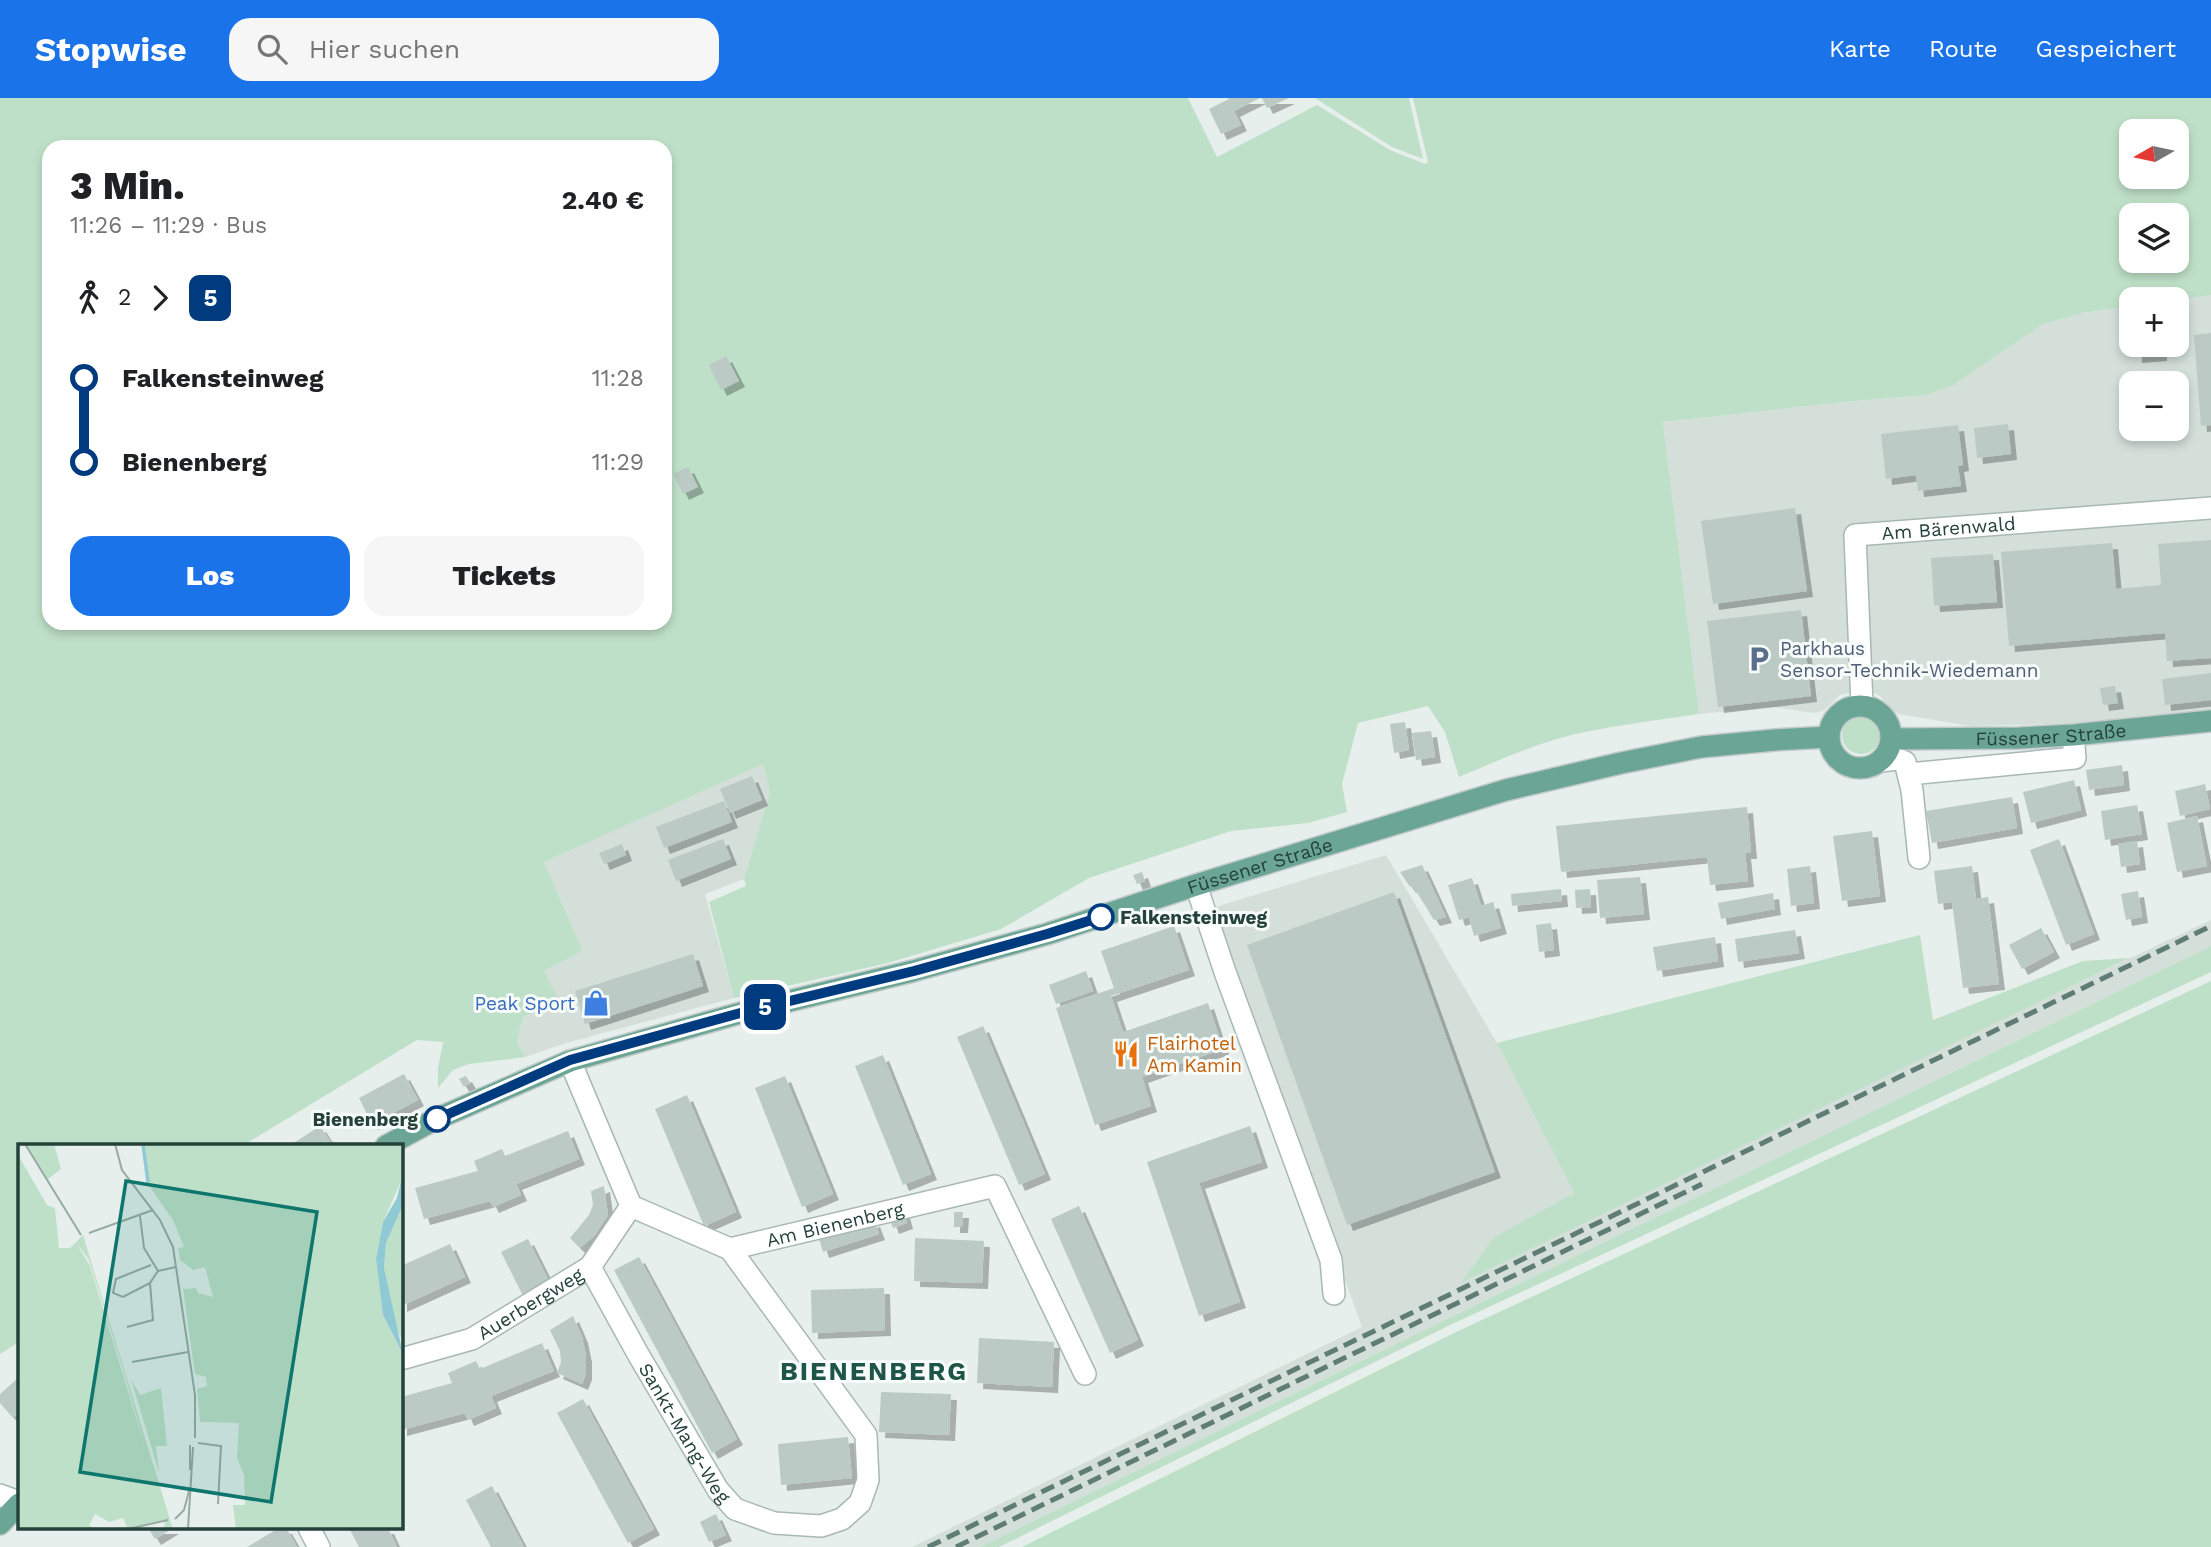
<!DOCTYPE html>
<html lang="de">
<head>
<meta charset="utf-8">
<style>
  :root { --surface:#fff; --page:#f6f6f6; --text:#202124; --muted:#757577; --accent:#1a73e8 }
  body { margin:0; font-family:"Work Sans",sans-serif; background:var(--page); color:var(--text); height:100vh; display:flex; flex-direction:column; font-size:26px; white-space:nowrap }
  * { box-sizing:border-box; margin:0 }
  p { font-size:23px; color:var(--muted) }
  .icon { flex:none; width:38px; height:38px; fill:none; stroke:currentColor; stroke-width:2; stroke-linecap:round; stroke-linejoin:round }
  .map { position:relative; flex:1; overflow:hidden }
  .details { position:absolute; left:42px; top:42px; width:630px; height:490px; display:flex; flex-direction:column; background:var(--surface); border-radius:21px; box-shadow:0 4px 10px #0003 }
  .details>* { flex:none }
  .badge { padding:0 14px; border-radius:10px; font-size:24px; line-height:46px }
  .needle { width:46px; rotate:261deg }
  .tools { position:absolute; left:2119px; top:21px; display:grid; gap:14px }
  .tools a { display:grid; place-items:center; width:70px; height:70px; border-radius:14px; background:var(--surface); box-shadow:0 4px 10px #0003; font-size:35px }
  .map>.badge { position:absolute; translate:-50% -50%; box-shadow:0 0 0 4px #fff }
  .legs { display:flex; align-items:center; gap:10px; height:77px; padding:0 28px; font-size:23px }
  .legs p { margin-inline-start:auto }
  .overview { display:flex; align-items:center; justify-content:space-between; height:119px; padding:0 28px }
  h1 { font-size:38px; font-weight:800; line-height:52px }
  .action { display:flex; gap:14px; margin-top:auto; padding:14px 28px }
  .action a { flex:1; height:80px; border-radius:21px; background:var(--accent); color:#fff; font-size:28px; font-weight:800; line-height:80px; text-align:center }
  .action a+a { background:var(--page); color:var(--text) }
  ul { padding:0 28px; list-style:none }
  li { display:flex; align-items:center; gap:24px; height:84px; font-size:26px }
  li i { display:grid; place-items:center; width:10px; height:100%; margin:0 9px; background:currentColor }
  li i::after { content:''; width:18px; height:18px; margin:-9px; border:5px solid; border-radius:50%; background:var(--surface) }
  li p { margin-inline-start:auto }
  li:first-child i { background:linear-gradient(#0000 50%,currentColor 0) }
  li:last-child i { background:linear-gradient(currentColor 50%,#0000 0) }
  header { display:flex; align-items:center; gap:42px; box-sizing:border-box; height:98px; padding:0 35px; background:var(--accent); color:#fff }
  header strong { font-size:33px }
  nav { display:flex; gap:38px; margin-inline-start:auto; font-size:24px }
  .search { width:490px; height:63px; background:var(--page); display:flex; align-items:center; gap:18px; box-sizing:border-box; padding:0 24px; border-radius:21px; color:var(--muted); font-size:26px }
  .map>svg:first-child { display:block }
  .built { fill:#d4dfda; fill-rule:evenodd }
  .green { fill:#bfe0c8; fill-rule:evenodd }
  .building { fill:#bbcac4; filter:url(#shadow) }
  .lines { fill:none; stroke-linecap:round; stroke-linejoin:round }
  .minor-casing { stroke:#a8b8b2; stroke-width:24 }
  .major-casing { stroke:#c2cac8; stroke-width:24 }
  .minor { stroke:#fff; stroke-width:21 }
  .major { stroke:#6aa596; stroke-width:21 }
  .rail { stroke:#5f7d75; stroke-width:5; stroke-dasharray:14 7; stroke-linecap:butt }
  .line-1-casing { stroke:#fff; stroke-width:16 }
  .line-1 { stroke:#003b80; stroke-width:10 }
  .stop-1-dot { fill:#fff; stroke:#003b80; stroke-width:3.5 }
  .labels { text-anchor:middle; stroke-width:6; stroke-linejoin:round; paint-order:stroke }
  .street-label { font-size:19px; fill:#24423a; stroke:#f7fbf9 }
  .service-label { font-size:19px; fill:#4e5e75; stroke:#f7fbf9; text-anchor:start }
  .stop-label { font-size:19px; font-weight:bold; fill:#24423a; stroke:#f7fbf9; text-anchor:start }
  .shop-label { font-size:19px; fill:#366cbe; stroke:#f7fbf9; text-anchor:end }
  .food-label { font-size:19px; fill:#c56008; stroke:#f7fbf9; text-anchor:start }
  .district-label { font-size:26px; font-weight:bold; letter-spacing:2px; fill:#1f5548; stroke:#f7fbf9 }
  .inset-river { fill:none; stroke:#8ec9d4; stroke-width:3.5 }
  .inset-road { fill:none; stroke:#98aaa4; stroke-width:2 }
  .view { fill:#0f766e; fill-opacity:0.15; stroke:#0f766e; stroke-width:3.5 }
  .inset-edge { fill:none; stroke:#24423a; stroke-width:3.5 }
</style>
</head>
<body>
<header>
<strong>Stopwise</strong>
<div class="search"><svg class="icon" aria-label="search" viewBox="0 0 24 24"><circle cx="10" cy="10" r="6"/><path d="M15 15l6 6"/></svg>Hier suchen</div>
<nav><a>Karte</a><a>Route</a><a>Gespeichert</a></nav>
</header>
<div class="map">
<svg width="2211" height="1449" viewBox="0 0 2211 1449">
  <defs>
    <filter id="shadow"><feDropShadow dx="6" dy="6" stdDeviation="0" flood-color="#0004"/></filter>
  </defs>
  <rect width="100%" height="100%" fill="#e6efeb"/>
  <g class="built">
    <path d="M2211,197v425l-241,6 -71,-12 -10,-6 -8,-11 -10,-6h-14l-17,4 -17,16 -9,2 -41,-6 -74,7 -36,-292 182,-20 81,-7 26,-9 91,-62 40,-11 48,-7 1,39h45v-45zM2132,285h45v46h-45z"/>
    <polygon points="763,665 770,694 744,781 705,796 734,900 566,945 525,959 517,944 523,919 544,873 583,853 544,764"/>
    <polygon points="1386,757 1497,945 1574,1095 1494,1139 1462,1184 1954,943 2211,822 2211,848 980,1449 912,1449 1362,1229 1266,965 1212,810"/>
  </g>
  <g class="green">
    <path d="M0,0h1188l29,59 100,-52 73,45 35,14 3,-2 -15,-64h798v197l-34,5 -45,-1 -1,7 -48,7 -40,11 -91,62 -26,9 -81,7 -182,20 36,292c-46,7 -94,12 -139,24 -34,10 -68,25 -101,39l-14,-45 -17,-26 -70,17 -16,61 5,28 -39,11 -77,8 -142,47 -88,51 -113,34 -154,35 -25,-96 37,-16 -2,-7 26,-87 -7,-28 -219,98 39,89 -39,20 16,31 -37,15 -6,25 8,15 -56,7 -16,6 -15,18v-20l5,-26 -26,-2 -175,106h-223v196l-19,12zM2132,33h45v46h-45zM49,49h616v476h-616zM2132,117h45v46h-45z"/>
    <polygon points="1315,0 1409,0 1423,61 1392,49"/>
    <circle cx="1861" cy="637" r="19"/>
    <polygon points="1920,837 1933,922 2083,863 2129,860 1461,1185 1494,1139 1574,1095 1497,945"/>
    <polygon points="2211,848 2211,874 1448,1228 999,1449 980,1449"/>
    <polygon points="2211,883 2211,1449 1022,1449 1456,1234"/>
  </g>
  <g class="building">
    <polygon points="1228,0 1260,0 1234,13 1241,27 1221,36 1209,11 1229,1"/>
    <polygon points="1262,0 1289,0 1267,10"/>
    <polygon points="2211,235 2211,327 2201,328 2194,237"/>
    <polygon points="2136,247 2161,247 2161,257 2136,259"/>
    <polygon points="726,258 739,283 721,292 709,267"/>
    <polygon points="2008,326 2011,356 1977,360 1974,330"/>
    <polygon points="1958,327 1963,367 1958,368 1961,388 1918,393 1916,377 1886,381 1881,336"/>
    <polygon points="688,369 698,389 683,396 673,376"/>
    <polygon points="1795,410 1807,493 1713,506 1701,423"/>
    <polygon points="2211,442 2211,560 2167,563 2165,535 2009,548 2001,454 2112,445 2116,491 2161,487 2158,446"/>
    <polygon points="1993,456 1997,504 1934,508 1931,460"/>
    <polygon points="1801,512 1811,598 1718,609 1707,523"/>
    <polygon points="2211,575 2211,602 2165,607 2162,581"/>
    <polygon points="2115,588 2118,605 2103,607 2100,590"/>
    <polygon points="1405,624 1409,652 1394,655 1390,626"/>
    <polygon points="1431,633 1435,659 1416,662 1412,635"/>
    <polygon points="2122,667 2124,687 2089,692 2086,672"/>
    <polygon points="752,678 762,702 730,715 720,691"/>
    <polygon points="2074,682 2081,712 2031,725 2023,694"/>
    <polygon points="2205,686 2210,711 2180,718 2175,693"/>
    <polygon points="2012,699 2017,730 1932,745 1926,713"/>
    <polygon points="724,703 732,724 664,750 656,729"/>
    <polygon points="2137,707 2142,736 2105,742 2101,713"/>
    <polygon points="1747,709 1751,755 1745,755 1748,783 1710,787 1707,759 1561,774 1556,728"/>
    <polygon points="2197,718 2207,768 2177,774 2167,725"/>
    <polygon points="1872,733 1880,798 1842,803 1833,738"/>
    <polygon points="723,741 731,761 676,783 668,762"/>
    <polygon points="2059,741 2094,836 2066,847 2030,752"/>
    <polygon points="2137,743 2140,766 2121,769 2118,746"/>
    <polygon points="622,746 626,757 604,766 599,755"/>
    <polygon points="1422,767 1429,782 1446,819 1434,822 1413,788 1410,789 1400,774"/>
    <polygon points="1810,768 1814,805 1791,808 1787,771"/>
    <polygon points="1972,768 1976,801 1988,799 1999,886 1963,890 1952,804 1938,806 1934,773"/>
    <polygon points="1142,774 1145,783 1137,786 1133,777"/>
    <polygon points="1640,779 1644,816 1600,820 1597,782"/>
    <polygon points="1472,780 1481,808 1493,804 1501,830 1474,838 1469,819 1459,822 1448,787"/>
    <polygon points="1561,791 1562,803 1512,808 1511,796"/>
    <polygon points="1590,791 1591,809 1576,810 1575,792"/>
    <polygon points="2138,793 2142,819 2126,822 2121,796"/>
    <polygon points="1394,794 1495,1074 1347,1127 1247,847"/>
    <polygon points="1773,795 1775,811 1721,821 1718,805"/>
    <polygon points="1551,825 1554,852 1539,854 1536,827"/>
    <polygon points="1174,828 1189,872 1111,898 1123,934 1208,905 1223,951 1142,979 1151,1008 1095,1027 1056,910 1114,890 1101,853"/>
    <polygon points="2041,830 2054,854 2022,871 2009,847"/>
    <polygon points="1795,832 1799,855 1738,864 1735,841"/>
    <polygon points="1715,839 1718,863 1657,873 1653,849"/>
    <polygon points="693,856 703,888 585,926 575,893"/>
    <polygon points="1086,873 1093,893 1056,906 1049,887"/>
    <polygon points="983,928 1045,1076 1019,1087 957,939"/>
    <polygon points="883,957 931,1076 903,1087 855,968"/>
    <polygon points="404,976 418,1002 372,1026 359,1000"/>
    <polygon points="466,978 470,985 464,989 459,981"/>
    <polygon points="785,978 833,1096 802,1109 755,990"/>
    <polygon points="687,997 736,1114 704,1128 655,1011"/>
    <polygon points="320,1028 333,1048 289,1048"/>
    <polygon points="1250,1028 1262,1064 1199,1085 1240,1204 1199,1218 1147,1064"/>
    <polygon points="568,1033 579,1061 516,1086 521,1097 493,1109 490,1103 424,1121 415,1090 478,1073 474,1063 502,1051 505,1058"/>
    <polygon points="604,1088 608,1117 595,1137 580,1150 570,1140 589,1117 593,1107 591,1093"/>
    <polygon points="1079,1108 1138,1242 1110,1255 1051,1121"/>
    <polygon points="904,1114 907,1125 893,1130 889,1119"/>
    <polygon points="954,1114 963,1114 962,1129 954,1129"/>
    <polygon points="874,1123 879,1136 823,1154 819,1141"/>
    <polygon points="915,1140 984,1143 982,1185 914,1183"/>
    <polygon points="528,1141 551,1187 524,1200 501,1154"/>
    <polygon points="450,1146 465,1179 401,1208 401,1168"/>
    <polygon points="639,1159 737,1341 712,1355 614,1172"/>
    <polygon points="884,1190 885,1232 812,1235 811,1192"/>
    <polygon points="573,1218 582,1239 586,1258 586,1276 582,1286 557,1275 561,1264 560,1253 550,1232"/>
    <polygon points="979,1240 1054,1244 1052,1289 977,1285"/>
    <polygon points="542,1245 554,1273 491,1298 496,1310 468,1322 465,1315 401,1332 401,1299 452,1285 448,1275 476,1263 480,1271"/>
    <polygon points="19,1279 19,1314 13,1320 0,1305 0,1296"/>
    <polygon points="881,1294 951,1296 949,1337 879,1334"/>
    <polygon points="583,1301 654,1431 628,1445 557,1315"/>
    <polygon points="848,1339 852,1380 781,1387 778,1346"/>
    <polygon points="492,1388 515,1432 524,1449 491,1449 466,1402"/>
    <polygon points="716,1416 726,1437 709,1444 700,1424"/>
    <polygon points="148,1430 173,1430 155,1441"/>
    <polygon points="279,1430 286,1430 297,1449 247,1449"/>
    <polygon points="349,1430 388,1430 397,1449 359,1449"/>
  </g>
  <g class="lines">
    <g class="minor-casing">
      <g id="minor">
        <path id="s1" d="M1862,607l-7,-170 356,-27"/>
        <polyline points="1881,663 1897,661 1905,664 1912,692 1919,760"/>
        <polyline points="1909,676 2075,660 2073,637"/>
        <polyline points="1196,787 1225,874 1331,1162 1334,1196"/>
        <path id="s2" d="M570,963l61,145 99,43 265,-63 90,188"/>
        <path id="s3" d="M590,1169l48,87 80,136 17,19 39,14 47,3 21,-7 18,-16 8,-23 -2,-45 -136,-186"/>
        <path id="s4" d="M401,1261l71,-20 118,-72 41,-61"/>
        <polyline points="0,1397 19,1404"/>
        <polyline points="309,1430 319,1449"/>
      </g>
    </g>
    <g class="major-casing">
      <g id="major">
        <circle cx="1860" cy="639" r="31"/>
        <path id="s5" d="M1892,641l127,-1 54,-3 138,-14"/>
        <path id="s6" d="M386,1048l48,-26 136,-59 174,-49 169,-41 134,-37 149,-49 310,-95 115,-27 80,-16 74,-7 54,-3"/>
        <polyline points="0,1426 19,1406"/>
      </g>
    </g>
    <use href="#minor" class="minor"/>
    <use href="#major" class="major"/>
    <g class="rail">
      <polyline points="928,1449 2211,828"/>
      <polyline points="956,1449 1702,1086"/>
    </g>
  </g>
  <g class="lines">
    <g class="line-1-casing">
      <polyline id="line-1" points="437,1021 570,962 744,914 914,873 1047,836 1101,819"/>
    </g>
    <use href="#line-1" class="line-1"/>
  </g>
  <defs>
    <g id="parking-bare" transform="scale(2.1)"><path d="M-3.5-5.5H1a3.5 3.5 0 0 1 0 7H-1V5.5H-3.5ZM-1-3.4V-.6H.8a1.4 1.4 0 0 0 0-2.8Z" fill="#5c6f8a" stroke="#f7fbf9" stroke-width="2.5" paint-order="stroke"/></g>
    <g id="shop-bare" transform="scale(2.1)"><path d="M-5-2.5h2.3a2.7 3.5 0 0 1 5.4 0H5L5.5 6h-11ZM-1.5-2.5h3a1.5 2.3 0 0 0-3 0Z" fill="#3f7fe0" stroke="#f7fbf9" stroke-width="2.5" paint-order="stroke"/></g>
    <g id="restaurant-bare" transform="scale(2.1)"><path d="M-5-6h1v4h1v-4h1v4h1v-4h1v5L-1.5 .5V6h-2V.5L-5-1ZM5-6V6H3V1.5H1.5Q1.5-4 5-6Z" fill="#e8710a" stroke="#f7fbf9" stroke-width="2.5" paint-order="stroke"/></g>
  </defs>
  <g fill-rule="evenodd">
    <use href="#parking-bare" x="1759" y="561"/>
    <use href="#shop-bare" x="596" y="905"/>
    <use href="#restaurant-bare" x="1126" y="956"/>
  </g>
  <g class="stop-1-dot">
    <circle cx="1101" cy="819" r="12"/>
    <circle cx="437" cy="1021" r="12"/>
  </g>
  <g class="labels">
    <g class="street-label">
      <text dy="7" stroke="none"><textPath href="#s1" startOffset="264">Am Bärenwald</textPath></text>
      <text dy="7" stroke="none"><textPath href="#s5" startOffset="159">Füssener Straße</textPath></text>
      <text dy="7" stroke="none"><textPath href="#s6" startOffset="920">Füssener Straße</textPath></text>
      <text dy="7" stroke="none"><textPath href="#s2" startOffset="373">Am Bienenberg</textPath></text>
      <text dy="7" stroke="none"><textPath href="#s4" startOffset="142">Auerbergweg</textPath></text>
      <text dy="7" stroke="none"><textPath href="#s3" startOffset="191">Sankt-Mang-Weg</textPath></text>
    </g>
    <g class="service-label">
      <text x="1780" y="557">Parkhaus<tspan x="1780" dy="22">Sensor-Technik-Wiedemann</tspan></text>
    </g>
    <g class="stop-label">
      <text x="1120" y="826">Falkensteinweg</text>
      <text x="418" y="1028" text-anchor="end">Bienenberg</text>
    </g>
    <g class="shop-label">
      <text x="575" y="912">Peak Sport</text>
    </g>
    <g class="food-label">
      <text x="1147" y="952">Flairhotel<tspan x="1147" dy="22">Am Kamin</tspan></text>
    </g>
    <g class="district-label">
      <text x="874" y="1282">BIENENBERG</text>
    </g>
  </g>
  <g transform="translate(18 1046)">
    <rect width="385" height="385" fill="#e6efeb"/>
    <path d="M8,0h28l7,25 -14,11zM124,0h261l-1,35 -19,43 -7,37 7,56 20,39v175h-167l-3,-24h12l-1,-30 -7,-17 2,-35 -39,-1 -3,-33 10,-3 -1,-9 -11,-3 -12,-85 13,-1 2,5 15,4 -8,-30 -12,3 -13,-10 -2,-12 6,-1 -11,-27 -26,-37zM0,11l29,50 8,3 4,40h11l13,-13 90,294h-9l1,-8 -37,8 -5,-11 -14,4 -14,-8 -6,11 6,4h-77zM59,100l12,16 36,116 20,71 -55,-181zM385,61v137l-12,-27 -7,-47 2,-25zM113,235l9,16 21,-7 6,58h-11l3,27z" fill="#bfe0c8" fill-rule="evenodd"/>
    <path d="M385,29v32l-17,38 -2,25 19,86 -20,-39 -7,-56 7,-37 14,-24z" fill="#8ec9d4"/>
    <path class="inset-river" d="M125,0l5,38"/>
    <path class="inset-road" d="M7,0l56,91M97,0l7,26 38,50 13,27 22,148v43M122,72l4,32 14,23M71,89l64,-23M132,139l-27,14 -10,-4 3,-14 35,-14M109,183l26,-7 -3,-37 8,-12 18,-4M114,218l56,-10M180,299l23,3 -3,58M172,326v-25M157,375l9,-9 5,-19M110,385l40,-9M170,385l5,-82"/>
    <path class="view" d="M108,37l191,31 -46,290 -191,-30z"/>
    <rect width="385" height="385" class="inset-edge"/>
  </g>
</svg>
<div class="tools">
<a><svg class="needle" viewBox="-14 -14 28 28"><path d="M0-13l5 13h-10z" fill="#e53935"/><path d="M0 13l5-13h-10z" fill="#757577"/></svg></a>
<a><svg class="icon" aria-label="layers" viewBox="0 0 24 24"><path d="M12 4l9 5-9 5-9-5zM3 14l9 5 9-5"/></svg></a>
<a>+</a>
<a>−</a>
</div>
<b class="badge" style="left:765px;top:909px;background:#003b80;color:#fff">5</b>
<section class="details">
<div class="overview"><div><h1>3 Min.</h1><p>11:26 – 11:29 · Bus</p></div><b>2.40 €</b></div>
<div class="legs"><svg class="icon" aria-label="walk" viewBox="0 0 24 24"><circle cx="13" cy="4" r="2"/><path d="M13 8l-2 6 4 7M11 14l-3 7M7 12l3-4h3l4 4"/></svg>2<svg class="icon" aria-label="forward" viewBox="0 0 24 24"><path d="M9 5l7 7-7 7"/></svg><b class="badge" style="background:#003b80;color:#fff">5</b></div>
<ul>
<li><i style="color:#003b80"></i><b>Falkensteinweg</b><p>11:28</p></li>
<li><i style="color:#003b80"></i><b>Bienenberg</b><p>11:29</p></li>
</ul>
<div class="action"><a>Los</a><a>Tickets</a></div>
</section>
</div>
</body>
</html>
